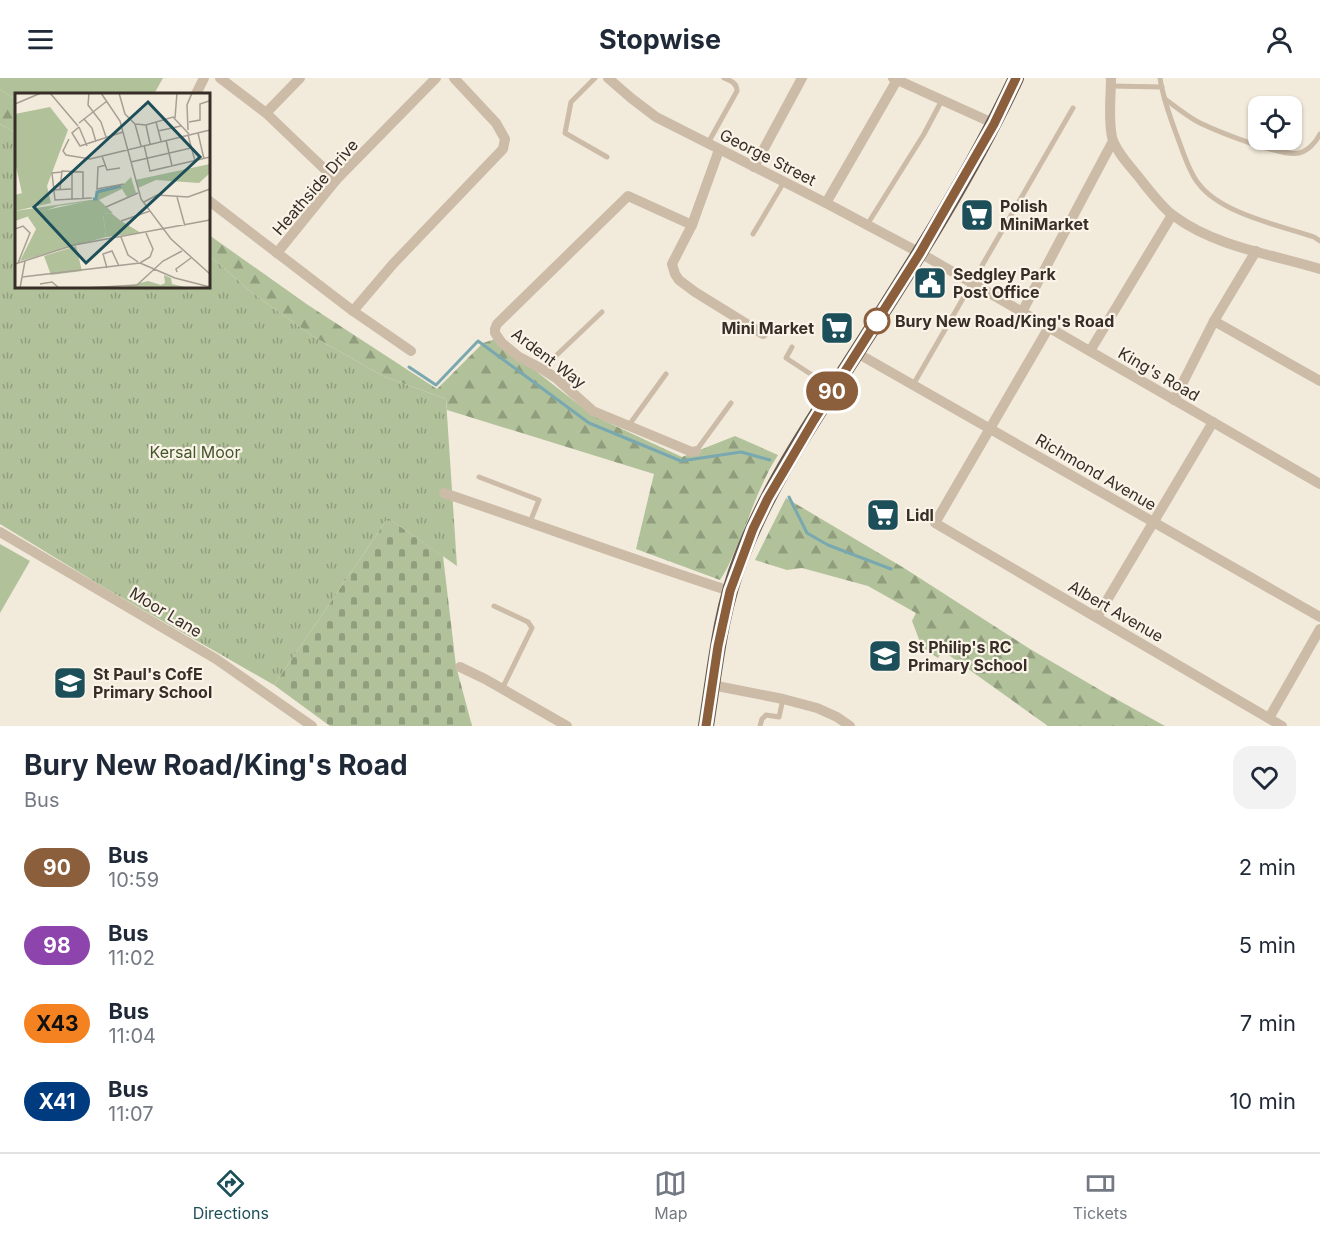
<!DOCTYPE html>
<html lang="en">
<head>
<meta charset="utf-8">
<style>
  :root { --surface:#fff; --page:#f2f2f3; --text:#1f2937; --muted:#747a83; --line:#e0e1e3; --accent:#1c4f59 }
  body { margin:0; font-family:Inter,sans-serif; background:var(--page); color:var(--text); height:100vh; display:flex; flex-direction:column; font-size:22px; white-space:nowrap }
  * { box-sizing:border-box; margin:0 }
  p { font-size:20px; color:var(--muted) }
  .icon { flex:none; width:33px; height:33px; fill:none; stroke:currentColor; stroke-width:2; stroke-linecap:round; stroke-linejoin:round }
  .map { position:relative; height:648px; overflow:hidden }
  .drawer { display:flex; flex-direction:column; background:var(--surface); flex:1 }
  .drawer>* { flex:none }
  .badge { padding:0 12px; border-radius:20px; font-size:21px; line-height:39px }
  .tools { position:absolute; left:1248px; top:18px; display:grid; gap:12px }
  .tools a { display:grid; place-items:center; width:54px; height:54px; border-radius:12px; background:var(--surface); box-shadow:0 2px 4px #0004; font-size:30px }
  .map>.badge { position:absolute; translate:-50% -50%; box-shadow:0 0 0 3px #fff }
  .round { display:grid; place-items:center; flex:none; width:63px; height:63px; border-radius:18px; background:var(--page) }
  .headline { display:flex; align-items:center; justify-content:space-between; height:102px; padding:0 24px }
  h1 { font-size:28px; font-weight:700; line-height:45px }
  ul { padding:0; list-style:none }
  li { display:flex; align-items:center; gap:18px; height:78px; padding:0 24px }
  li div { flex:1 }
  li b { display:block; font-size:22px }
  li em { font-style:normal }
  li .badge { min-width:66px; font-weight:700; text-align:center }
  header { display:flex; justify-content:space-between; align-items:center; height:78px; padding:0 24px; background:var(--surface); font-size:27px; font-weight:700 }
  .tabs { display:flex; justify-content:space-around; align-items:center; height:84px; border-top:2px solid var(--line); background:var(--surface); font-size:16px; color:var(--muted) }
  .tabs a { display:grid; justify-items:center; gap:3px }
  .tabs .selected { color:var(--accent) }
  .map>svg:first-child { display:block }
  .grass { fill:#b1c29b }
  .forest { fill:url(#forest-firs) }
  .cemetery { fill:url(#cemetery-stones) }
  .park { fill:url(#park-tufts) }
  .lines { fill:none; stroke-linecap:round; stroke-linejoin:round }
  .stream { stroke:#79a8b0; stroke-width:3 }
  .service { stroke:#cbbba7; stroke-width:5 }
  .minor { stroke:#cbbba7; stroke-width:10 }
  .trunk { stroke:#68584b; stroke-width:16 }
  .line-casing { stroke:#fff; stroke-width:14 }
  .line { stroke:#8b5e3c; stroke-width:9 }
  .stop-dot { fill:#fff; stroke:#8b5e3c; stroke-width:3 }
  .labels { text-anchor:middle; stroke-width:4.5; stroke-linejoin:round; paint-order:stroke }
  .street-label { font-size:16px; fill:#372e28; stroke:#faf3e7 }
  .poi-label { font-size:16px; font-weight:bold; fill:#372e28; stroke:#faf3e7; text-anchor:start }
  .stop-label { font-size:16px; font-weight:bold; fill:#372e28; stroke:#faf3e7; text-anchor:start }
  .park-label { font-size:16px; fill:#42552b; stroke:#faf3e7 }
  .inset-river { fill:none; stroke:#79a8b0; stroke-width:3 }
  .inset-road { fill:none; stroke:#a79f93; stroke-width:1.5 }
  .view { fill:#1c4f59; fill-opacity:0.15; stroke:#1c4f59; stroke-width:3 }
  .inset-edge { fill:none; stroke:#372e28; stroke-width:3 }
</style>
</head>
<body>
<header><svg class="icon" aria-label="menu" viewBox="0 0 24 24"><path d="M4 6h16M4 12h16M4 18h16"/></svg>Stopwise<svg class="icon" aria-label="person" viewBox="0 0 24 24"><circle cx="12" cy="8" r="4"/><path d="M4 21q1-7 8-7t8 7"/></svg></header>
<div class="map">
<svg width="1320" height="648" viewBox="0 0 1320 648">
  <defs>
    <pattern id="forest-firs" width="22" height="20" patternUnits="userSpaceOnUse" patternTransform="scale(1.5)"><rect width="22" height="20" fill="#b1c29b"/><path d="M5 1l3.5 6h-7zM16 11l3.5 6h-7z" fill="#919e7e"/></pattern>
    <pattern id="cemetery-stones" width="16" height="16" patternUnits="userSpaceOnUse" patternTransform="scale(1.5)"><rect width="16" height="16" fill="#b1c29b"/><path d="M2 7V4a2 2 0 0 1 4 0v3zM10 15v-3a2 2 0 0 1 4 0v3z" fill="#919e7e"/></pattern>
    <pattern id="park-tufts" width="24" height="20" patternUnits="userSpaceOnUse" patternTransform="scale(1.5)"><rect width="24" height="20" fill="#b1c29b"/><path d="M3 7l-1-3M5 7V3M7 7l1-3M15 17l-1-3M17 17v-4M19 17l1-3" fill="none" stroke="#919e7e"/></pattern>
  </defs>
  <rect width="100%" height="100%" fill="#f2eadb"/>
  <g class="grass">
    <polygon points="0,0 163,0 154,16 16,16 16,22 0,11"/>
    <polygon points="0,466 30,483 0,535"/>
  </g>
  <g class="forest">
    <polygon points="0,11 16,22 16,55 0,46"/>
    <path d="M209,157l99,70 129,84 46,-46 12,-4 97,76 90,42 53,-21 43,19c-16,25 -26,54 -37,82 -7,15 -12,30 -21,43l-84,-31 18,-75 -207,-64 -1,-11 -63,-23 -69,-39 -64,-46 -41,-36z"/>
    <polygon points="786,420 904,490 1030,571 1107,616 1165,648 1048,648 943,573 938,580 922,569 912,543 916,535 868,508 802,490 787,492 755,482"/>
  </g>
  <polygon class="cemetery" points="388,440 443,478 456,588 472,648 330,648 274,607"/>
  <polygon class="park" points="0,46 16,55 16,208 208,208 209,177 250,213 314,259 383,298 446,321 457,488 388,440 274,607 105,510 0,446"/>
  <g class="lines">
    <g class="stream">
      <polyline points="409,289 436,307 478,263 589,345 681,383 741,374 770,382"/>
      <polyline points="789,419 807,455 828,467 891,491"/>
    </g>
    <g class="service">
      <polyline points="595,0 571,24 565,55 607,79"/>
      <path d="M1160,0c3,20 10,39 17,58 6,15 11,34 21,47 23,31 81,42 116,54l6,4"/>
      <polyline points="1111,8 1162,9"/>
      <path d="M1165,21c11,8 23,18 35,24 19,9 81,34 99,30 9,-2 17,-11 21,-19"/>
      <path d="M708,65l29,-52c0,-8 -6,-10 -13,-13"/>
      <polyline points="867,147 924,56 942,22"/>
      <polyline points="753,156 784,104"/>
      <polyline points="792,269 786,280 832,310"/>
      <polyline points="542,291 602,234"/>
      <polyline points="913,307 1073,30"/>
      <polyline points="629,347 666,296"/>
      <polyline points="696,373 731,325"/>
      <polyline points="479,399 539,422 530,444"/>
      <polyline points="494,528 528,544 532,550 502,611"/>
      <polyline points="760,648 762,641 766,637 779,639 783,621"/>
    </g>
    <g class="minor">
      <polyline points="220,0 266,35 336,102"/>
      <polyline points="608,0 631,20 656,39 826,125 920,175 1320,406"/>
      <polyline points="893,0 995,46"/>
      <path d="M1111,0c0,20 -3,39 1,59 3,13 17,28 25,38 10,12 25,33 37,41 42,31 97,38 146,53"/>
      <polyline points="196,16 204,0"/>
      <polyline points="266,35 300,0"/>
      <polyline points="719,72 692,147 672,186 675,196 679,202 695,214 763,256"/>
      <polyline points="754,89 802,0"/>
      <polyline points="208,122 353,233 411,273"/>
      <polyline points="826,125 897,2"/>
      <polyline points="692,147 628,118 497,246 495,251 495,255 502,265 519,279 542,291 556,300 593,333 692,374 696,373"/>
      <polyline points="277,175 336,102 436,0"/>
      <polyline points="353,233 393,186 503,71 505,61 496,45 454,0"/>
      <polyline points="1022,234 1113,63"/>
      <polyline points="1214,243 1320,303"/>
      <polyline points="1049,249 935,445 1282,648"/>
      <polyline points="1090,273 1172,137"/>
      <polyline points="857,275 1320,539"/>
      <polyline points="1174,322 1214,243 1256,173"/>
      <path d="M444,415c95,32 190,67 286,98"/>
      <polyline points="0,454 216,581 312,648"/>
      <polyline points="1097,539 1213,344"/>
      <polyline points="460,589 485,601 567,648"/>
      <polyline points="712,607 783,621 817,630 837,639 850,648"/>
      <polyline points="1269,640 1320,551"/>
    </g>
    <path class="trunk" d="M706,648c9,-57 14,-115 35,-168 28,-74 74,-140 116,-206 57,-89 114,-178 159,-274"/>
  </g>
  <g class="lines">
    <g class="line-casing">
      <polyline id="line" points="706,648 718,568 730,513 753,451 768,420 814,342 920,175 994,46 1016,0"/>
    </g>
    <use href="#line" class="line"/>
  </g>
  <defs>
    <g id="supermarket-square" transform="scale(1.725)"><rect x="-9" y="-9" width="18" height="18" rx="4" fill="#1c4f59" stroke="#faf3e7"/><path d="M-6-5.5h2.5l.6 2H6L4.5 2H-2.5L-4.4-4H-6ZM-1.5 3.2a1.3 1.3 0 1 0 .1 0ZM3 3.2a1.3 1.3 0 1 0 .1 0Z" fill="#fff"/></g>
    <g id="civic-square" transform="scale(1.725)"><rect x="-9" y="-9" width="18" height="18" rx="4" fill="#1c4f59" stroke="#faf3e7"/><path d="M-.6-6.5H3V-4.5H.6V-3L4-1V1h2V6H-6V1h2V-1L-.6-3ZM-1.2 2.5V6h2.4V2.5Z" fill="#fff"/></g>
    <g id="school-square" transform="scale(1.725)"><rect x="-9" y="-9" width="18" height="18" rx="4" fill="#1c4f59" stroke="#faf3e7"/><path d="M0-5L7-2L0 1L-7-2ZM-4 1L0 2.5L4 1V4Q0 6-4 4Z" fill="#fff"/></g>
  </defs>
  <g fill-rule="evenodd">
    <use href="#supermarket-square" x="977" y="137"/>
    <use href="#civic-square" x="930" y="205"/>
    <use href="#supermarket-square" x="837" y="250"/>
    <use href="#supermarket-square" x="883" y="437"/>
    <use href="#school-square" x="885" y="578"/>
    <use href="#school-square" x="70" y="605"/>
  </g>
  <circle class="stop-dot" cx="877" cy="243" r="12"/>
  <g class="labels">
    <g class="street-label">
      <text transform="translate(768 79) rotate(27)" y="6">George Street</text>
      <text transform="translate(315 109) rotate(-49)" y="6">Heathside Drive</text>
      <text transform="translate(549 280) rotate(37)" y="6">Ardent Way</text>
      <text transform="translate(1159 296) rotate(30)" y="6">King's Road</text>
      <text transform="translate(1096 394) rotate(30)" y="6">Richmond Avenue</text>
      <text transform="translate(1116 533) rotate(30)" y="6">Albert Avenue</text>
      <text transform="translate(166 534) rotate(31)" y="6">Moor Lane</text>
    </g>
    <g class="poi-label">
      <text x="1000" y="134">Polish<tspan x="1000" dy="18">MiniMarket</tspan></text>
      <text x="953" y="202">Sedgley Park<tspan x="953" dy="18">Post Office</tspan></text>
      <text x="814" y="256" text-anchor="end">Mini Market</text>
      <text x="906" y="443">Lidl</text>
      <text x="908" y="575">St Philip's RC<tspan x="908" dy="18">Primary School</tspan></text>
      <text x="93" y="602">St Paul's CofE<tspan x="93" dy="18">Primary School</tspan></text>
    </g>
    <g class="stop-label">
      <text x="895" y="249">Bury New Road/King's Road</text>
    </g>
    <g class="park-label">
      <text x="195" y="380">Kersal Moor</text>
    </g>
  </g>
  <g transform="translate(15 15)">
    <rect width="195" height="195" fill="#f2eadb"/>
    <path d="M35,14l18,23 -21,56 4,17 -36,8v-16l7,-2 -7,-31v-48zM61,153l6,25 -31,4 -7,-19z" fill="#b1c29b"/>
    <path d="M195,71v9l-11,10 -43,-3 -18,8 -3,-8zM116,84l5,16 -9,4 -5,-8 -23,11 -41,6 -43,15v-10l82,-12 1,-9 25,-5zM149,182l7,3 1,6 17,4h-68l27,-7 13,4 4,-2z" fill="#b1c29b"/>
    <path d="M96,120l10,8 20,12 -35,4 -3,-23z" fill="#b1c29b"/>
    <path d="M83,106l15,14 -10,1 3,23 -86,24 16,-32 -8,-12 4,-4z" fill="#b1c29b"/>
    <path class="inset-river" d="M78,106h3l1,-7 24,-6"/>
    <path class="inset-road" d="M35,0l28,33M74,0l-1,12 13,17 5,15M86,0l19,28 21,78 30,40 39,35M104,0l6,21 10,10 11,1 27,-8 16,17M0,11l26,-11M160,25l2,-25M69,26l8,9 4,14M141,29l5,19M174,29l11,-2v-16l9,-3M64,30l28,-22M120,31l6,22M131,32l4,19M64,34l-7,6 8,13 43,-14M64,34l8,19M173,37l-1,-25 5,-12M143,38l23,-5M183,40l6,26M173,42l7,26M54,46l-6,12 3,4 24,4 120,-29M151,47l6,26M129,52l6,26 60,-14M87,63l5,14 13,-2M116,69l60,-14M91,72l-8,2 -1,22 27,-5M57,78v29M47,79l-10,1 3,27 37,-2M45,96l2,-18 21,1v27M37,97l19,-1M162,104l8,29M129,109l13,-7 31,2 22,-8M91,114l32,-14M106,128l29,-10M0,136l8,-3 7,7 -12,30M106,144l7,18 10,7M125,170l35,15 35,9M0,171l59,-19 136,-25M92,175l-4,-14 9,-3 7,15M162,179l-1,-3 15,-11M7,184l118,-14 10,-6 3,-8 -7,-16M25,191l12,-2 7,6M5,195l5,-27M69,195l53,-3 26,-24 19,-10"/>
    <path class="view" d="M133,9l52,55 -114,106 -52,-56z"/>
    <rect width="195" height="195" class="inset-edge"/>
  </g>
</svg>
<div class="tools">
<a><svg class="icon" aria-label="locate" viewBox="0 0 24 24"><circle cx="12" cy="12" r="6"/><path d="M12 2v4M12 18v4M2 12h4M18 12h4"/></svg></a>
</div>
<b class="badge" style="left:832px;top:313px;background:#8b5e3c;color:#fff">90</b>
</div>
<section class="drawer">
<div class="headline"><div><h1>Bury New Road/King's Road</h1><p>Bus</p></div><a class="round"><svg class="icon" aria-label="heart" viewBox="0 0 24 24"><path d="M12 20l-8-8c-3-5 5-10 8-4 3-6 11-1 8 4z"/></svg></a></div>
<ul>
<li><span class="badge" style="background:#8b5e3c;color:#fff">90</span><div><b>Bus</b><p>10:59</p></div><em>2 min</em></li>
<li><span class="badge" style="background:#8e44ad;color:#fff">98</span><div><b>Bus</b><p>11:02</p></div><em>5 min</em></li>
<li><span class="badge" style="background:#f58220;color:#111">X43</span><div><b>Bus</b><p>11:04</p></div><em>7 min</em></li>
<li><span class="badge" style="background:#003b80;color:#fff">X41</span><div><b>Bus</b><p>11:07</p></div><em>10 min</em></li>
</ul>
</section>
<nav class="tabs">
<a class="selected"><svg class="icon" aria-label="directions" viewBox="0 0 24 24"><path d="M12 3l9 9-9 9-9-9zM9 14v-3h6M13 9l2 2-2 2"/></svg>Directions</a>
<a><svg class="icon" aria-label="map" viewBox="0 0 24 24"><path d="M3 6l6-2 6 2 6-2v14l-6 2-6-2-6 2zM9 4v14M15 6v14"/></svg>Map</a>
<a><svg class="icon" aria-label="tickets" viewBox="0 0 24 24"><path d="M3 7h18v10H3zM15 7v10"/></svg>Tickets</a>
</nav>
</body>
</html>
